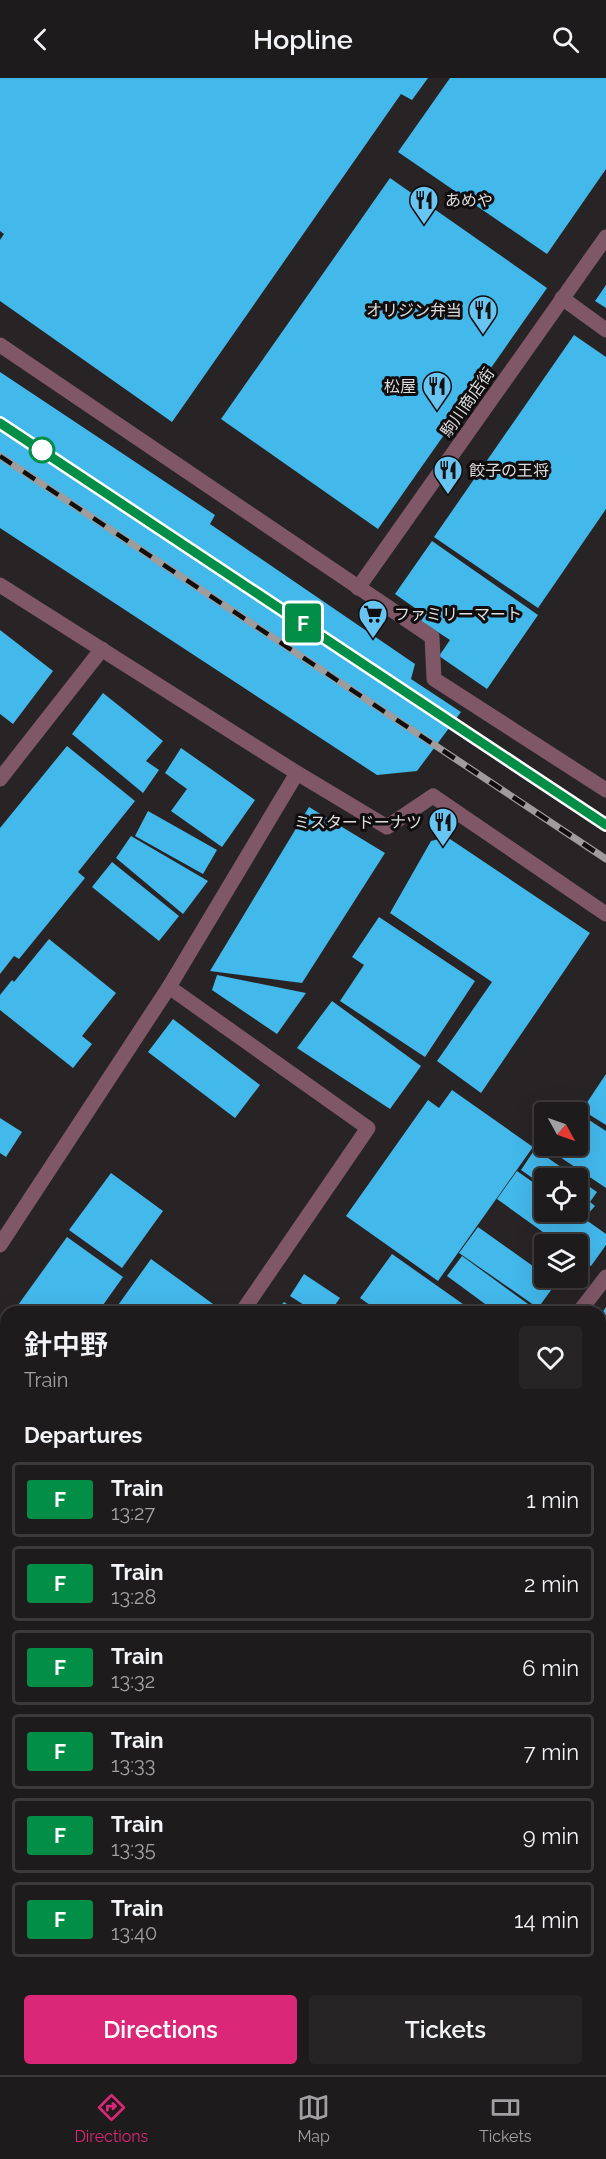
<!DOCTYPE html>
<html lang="en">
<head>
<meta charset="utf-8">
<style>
  :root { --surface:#1e1b1c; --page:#262425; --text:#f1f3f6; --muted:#a1a1a3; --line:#3c393b; --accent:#db2777 }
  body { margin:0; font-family:Raleway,"Noto Sans JP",sans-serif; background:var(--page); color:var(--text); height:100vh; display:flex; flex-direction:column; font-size:22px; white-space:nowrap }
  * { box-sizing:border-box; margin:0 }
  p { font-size:20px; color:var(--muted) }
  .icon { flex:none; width:33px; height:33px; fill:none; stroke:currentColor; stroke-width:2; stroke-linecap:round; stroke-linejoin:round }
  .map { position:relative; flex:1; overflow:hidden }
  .panel { position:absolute; left:0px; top:1228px; width:606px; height:770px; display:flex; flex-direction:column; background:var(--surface); border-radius:18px 18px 0 0; box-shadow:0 6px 24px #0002,0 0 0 2px var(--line) }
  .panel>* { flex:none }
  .badge { padding:0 12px; border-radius:4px; font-size:21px; line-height:39px }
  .needle { width:39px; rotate:130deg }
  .buttons { position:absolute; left:534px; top:1024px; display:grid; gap:12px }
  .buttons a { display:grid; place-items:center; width:54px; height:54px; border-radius:6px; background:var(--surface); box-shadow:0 6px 24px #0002,0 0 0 2px var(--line); font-size:30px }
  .map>.badge { position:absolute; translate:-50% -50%; box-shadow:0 0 0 3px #fff }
  h2 { padding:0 24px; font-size:22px; line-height:54px }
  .round { display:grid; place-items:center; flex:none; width:63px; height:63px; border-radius:6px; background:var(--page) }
  .overview { display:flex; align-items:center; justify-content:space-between; height:102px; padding:0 24px }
  h1 { font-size:28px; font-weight:600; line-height:45px }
  .action { display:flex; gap:12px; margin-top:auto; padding:12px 24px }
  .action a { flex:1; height:69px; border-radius:6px; background:var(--accent); color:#fff; font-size:24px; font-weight:600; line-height:69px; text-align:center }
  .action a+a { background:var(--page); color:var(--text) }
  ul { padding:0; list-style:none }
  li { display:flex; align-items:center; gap:18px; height:75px; margin:0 12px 9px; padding:0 12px; border:3px solid var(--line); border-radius:6px }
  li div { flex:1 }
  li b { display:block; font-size:22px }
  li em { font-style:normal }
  li .badge { min-width:66px; font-weight:700; text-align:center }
  header { display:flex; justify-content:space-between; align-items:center; height:78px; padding:0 24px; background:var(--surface); font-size:27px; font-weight:600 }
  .dock { display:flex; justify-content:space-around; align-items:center; height:84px; border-top:2px solid var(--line); background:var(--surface); font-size:16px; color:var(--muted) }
  .dock a { display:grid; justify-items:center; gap:3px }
  .dock .selected { color:var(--accent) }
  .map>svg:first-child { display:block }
  .park { fill:url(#park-crowns) }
  .building { fill:#43b8eb }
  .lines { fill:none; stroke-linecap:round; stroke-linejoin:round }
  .pedestrian { stroke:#7f5767; stroke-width:15 }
  .minor { stroke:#7f5767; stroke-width:15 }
  .rail-casing { stroke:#9f9c9d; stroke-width:7 }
  .rail { stroke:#0f0d0e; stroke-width:4.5; stroke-dasharray:14; stroke-linecap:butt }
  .line-casing { stroke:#fff; stroke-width:14 }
  .line { stroke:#028e46; stroke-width:9 }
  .stop-dot { fill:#fff; stroke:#028e46; stroke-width:3 }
  .labels { text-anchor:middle; stroke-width:6; stroke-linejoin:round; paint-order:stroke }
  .poi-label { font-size:16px; fill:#dfddde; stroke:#0f0d0e; text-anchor:start }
  .street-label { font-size:16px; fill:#dfddde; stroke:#0f0d0e }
</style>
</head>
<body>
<header><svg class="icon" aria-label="back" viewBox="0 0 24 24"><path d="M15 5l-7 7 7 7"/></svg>Hopline<svg class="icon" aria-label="search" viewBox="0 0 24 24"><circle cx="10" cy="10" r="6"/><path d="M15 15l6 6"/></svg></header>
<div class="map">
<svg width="606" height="1997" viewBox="0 0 606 1997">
  <defs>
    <pattern id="park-crowns" width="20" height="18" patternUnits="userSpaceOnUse" patternTransform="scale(1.5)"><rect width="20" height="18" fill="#61223f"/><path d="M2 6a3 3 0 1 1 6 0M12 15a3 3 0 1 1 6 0" fill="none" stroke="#77425a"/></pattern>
  </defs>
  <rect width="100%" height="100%" fill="#282425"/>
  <polygon class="park" points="600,1698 606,1700 606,1800 600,1797"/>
  <g class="building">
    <polygon points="0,0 428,0 412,22 401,16 172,344 0,223 0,162 4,156 0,153"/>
    <polygon points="450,0 606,0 606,91 547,176 398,74"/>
    <polygon points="390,100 547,210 378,451 221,341"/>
    <polygon points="606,207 606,230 595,223"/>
    <polygon points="574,257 606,279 606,431 538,530 434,459"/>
    <polygon points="0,294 215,437 210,446 415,586 411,601 461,634 417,693 377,697 0,450"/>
    <polygon points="432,463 538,537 487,611 439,578 450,562 421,543 425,537 395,516"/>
    <polygon points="0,552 53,593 13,646 0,636"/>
    <polygon points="103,615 163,663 146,683 159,692 143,715 72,656"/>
    <polygon points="67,668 135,723 78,794 85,800 19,881 14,878 0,896 0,750"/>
    <polygon points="181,670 255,722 222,769 171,733 187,711 165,695"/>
    <polygon points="309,729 385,775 302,905 210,893"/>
    <polygon points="148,733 217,772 203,796 135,758"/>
    <polygon points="131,758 208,803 183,836 116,780"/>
    <polygon points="447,759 590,855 481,1015 437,983 492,904 390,835 431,763"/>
    <polygon points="112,784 179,838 159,863 92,809"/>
    <polygon points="379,839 475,903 425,979 340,923 364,887 352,879"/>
    <polygon points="49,861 116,915 82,958 92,966 73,990 0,932 0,917 12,902 14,904"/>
    <polygon points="217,897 306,915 277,956 212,912"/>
    <polygon points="332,923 421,988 390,1031 297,970"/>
    <polygon points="173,941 260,1007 235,1040 148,974"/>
    <polygon points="606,996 606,1047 582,1032"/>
    <polygon points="452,1012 533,1069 438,1203 346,1138 428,1022 439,1030"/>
    <polygon points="0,1040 22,1054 6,1079 0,1075"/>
    <polygon points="586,1040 606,1053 606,1110 560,1079 567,1068 578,1068 578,1053"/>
    <polygon points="535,1071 597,1114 590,1124 595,1128 587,1137 578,1131 578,1101 544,1101 544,1108 521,1092"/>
    <polygon points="517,1093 544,1112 544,1134 575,1134 606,1156 606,1167 591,1188 578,1179 578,1167 561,1167 497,1121"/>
    <polygon points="111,1095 163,1133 122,1190 69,1152"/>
    <polygon points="478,1149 544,1196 544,1200 550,1200 557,1204 538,1230 459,1175"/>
    <polygon points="67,1159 123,1199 98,1234 13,1234"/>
    <polygon points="392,1176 470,1231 468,1234 380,1234 360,1220"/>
    <polygon points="462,1178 539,1234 496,1234 447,1198"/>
    <polygon points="151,1181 220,1231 217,1234 121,1234 116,1230"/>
    <polygon points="304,1196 340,1220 330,1234 315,1234 290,1218"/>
    <polygon points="284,1224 299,1234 275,1234"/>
    <polygon points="606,1229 606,1285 600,1280 600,1238"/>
    <polygon points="600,1350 606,1355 606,1550 600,1545"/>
    <polygon points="0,1411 6,1413 6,1531 0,1529"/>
    <polygon points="0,1537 6,1540 6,1611 0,1609"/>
    <polygon points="600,1593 606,1598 606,1645 600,1653"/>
    <polygon points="606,1800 606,1859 602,1868 600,1867 600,1812"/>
    <polygon points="600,1912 606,1919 606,1970 600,1975"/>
    <polygon points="30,1992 51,1992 57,1997 53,1992 91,1992 99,1997 26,1997"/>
    <polygon points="104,1992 142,1992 139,1997 111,1997"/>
    <polygon points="154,1992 170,1992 177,1997 150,1997"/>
    <polygon points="176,1992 235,1992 242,1997 183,1997"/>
    <polygon points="340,1992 440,1992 435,1997 334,1997"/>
    <polygon points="464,1992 563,1992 559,1995 561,1997 459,1997"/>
  </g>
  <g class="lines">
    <g class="pedestrian">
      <polyline points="562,220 606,252"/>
      <polyline points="358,510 606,159"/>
    </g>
    <g class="minor">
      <polyline points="0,267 432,559 434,601 606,712"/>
      <polyline points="0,507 297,695 387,749 433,718 606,836"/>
      <polyline points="0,701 102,571"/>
      <polyline points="169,909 368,1050 242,1234"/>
      <polyline points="0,1167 169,909 297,695"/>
      <polyline points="579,1234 606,1199"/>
      <polyline points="0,1389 6,1392"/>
      <polyline points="600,1685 606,1686"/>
      <polyline points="0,1709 6,1691"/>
      <polyline points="600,1905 606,1907"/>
      <polyline points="312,1997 316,1992"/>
      <polyline points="604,1997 606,1995"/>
    </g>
    <g class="rail-casing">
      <g id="rail">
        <polyline points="0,345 606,747"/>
        <polyline points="0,378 606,781"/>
      </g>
    </g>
    <use href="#rail" class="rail"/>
  </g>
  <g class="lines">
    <g class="line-casing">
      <polyline id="line" points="0,345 606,747"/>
    </g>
    <use href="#line" class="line"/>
  </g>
  <defs>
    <g id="restaurant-pin" transform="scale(1.5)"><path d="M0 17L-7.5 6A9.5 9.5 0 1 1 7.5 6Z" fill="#68c4f0" stroke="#0f0d0e"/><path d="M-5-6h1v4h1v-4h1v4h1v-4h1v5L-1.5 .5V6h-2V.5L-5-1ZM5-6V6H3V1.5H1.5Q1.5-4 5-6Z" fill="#111"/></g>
    <g id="supermarket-pin" transform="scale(1.5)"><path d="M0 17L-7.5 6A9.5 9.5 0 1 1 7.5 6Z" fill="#68c4f0" stroke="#0f0d0e"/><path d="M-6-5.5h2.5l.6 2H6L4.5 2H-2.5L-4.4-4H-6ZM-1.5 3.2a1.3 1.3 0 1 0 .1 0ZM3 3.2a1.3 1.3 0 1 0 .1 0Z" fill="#111"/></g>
  </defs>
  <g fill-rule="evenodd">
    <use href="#restaurant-pin" x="424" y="122"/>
    <use href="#restaurant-pin" x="483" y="232"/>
    <use href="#restaurant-pin" x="437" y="308"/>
    <use href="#restaurant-pin" x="448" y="392"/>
    <use href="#supermarket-pin" x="373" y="536"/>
    <use href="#restaurant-pin" x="443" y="744"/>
  </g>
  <circle class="stop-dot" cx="42" cy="372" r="12"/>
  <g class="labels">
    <g class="poi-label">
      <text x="445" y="128">あめや</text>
      <text x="462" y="238" text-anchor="end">オリジン弁当</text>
      <text x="416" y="314" text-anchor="end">松屋</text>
      <text x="469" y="398">餃子の王将</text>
      <text x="394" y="542">ファミリーマート</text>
      <text x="422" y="750" text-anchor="end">ミスタードーナツ</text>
    </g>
    <g class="street-label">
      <text transform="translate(467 324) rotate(-55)" y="6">駒川商店街</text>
    </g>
  </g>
</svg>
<div class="buttons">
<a><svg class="needle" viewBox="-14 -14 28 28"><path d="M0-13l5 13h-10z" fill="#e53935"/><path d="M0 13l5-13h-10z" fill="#a1a1a3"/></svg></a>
<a><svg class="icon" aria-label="locate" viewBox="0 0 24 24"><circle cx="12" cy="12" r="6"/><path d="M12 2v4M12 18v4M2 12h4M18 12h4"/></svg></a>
<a><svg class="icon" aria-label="layers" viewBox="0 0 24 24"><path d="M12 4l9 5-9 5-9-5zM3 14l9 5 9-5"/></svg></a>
</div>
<b class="badge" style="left:303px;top:545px;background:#028e46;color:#fff">F</b>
<section class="panel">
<div class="overview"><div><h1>針中野</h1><p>Train</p></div><a class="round"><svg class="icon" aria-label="heart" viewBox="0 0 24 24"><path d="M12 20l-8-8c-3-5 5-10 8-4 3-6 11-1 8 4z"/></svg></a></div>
<h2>Departures</h2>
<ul>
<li><span class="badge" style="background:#028e46;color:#fff">F</span><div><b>Train</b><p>13:27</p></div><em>1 min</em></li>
<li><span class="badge" style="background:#028e46;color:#fff">F</span><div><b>Train</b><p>13:28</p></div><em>2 min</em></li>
<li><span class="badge" style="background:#028e46;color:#fff">F</span><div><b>Train</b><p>13:32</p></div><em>6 min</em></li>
<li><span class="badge" style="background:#028e46;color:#fff">F</span><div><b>Train</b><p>13:33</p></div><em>7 min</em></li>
<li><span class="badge" style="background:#028e46;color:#fff">F</span><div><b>Train</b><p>13:35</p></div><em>9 min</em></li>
<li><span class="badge" style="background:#028e46;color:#fff">F</span><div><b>Train</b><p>13:40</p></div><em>14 min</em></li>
</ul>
<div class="action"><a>Directions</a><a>Tickets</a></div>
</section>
</div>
<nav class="dock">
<a class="selected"><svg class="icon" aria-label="directions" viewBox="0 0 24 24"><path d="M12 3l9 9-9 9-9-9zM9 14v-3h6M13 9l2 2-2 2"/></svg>Directions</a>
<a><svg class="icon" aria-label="map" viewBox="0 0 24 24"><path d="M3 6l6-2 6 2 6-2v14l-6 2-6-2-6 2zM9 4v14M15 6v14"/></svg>Map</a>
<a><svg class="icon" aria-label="tickets" viewBox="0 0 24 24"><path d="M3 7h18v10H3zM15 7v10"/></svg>Tickets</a>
</nav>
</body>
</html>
